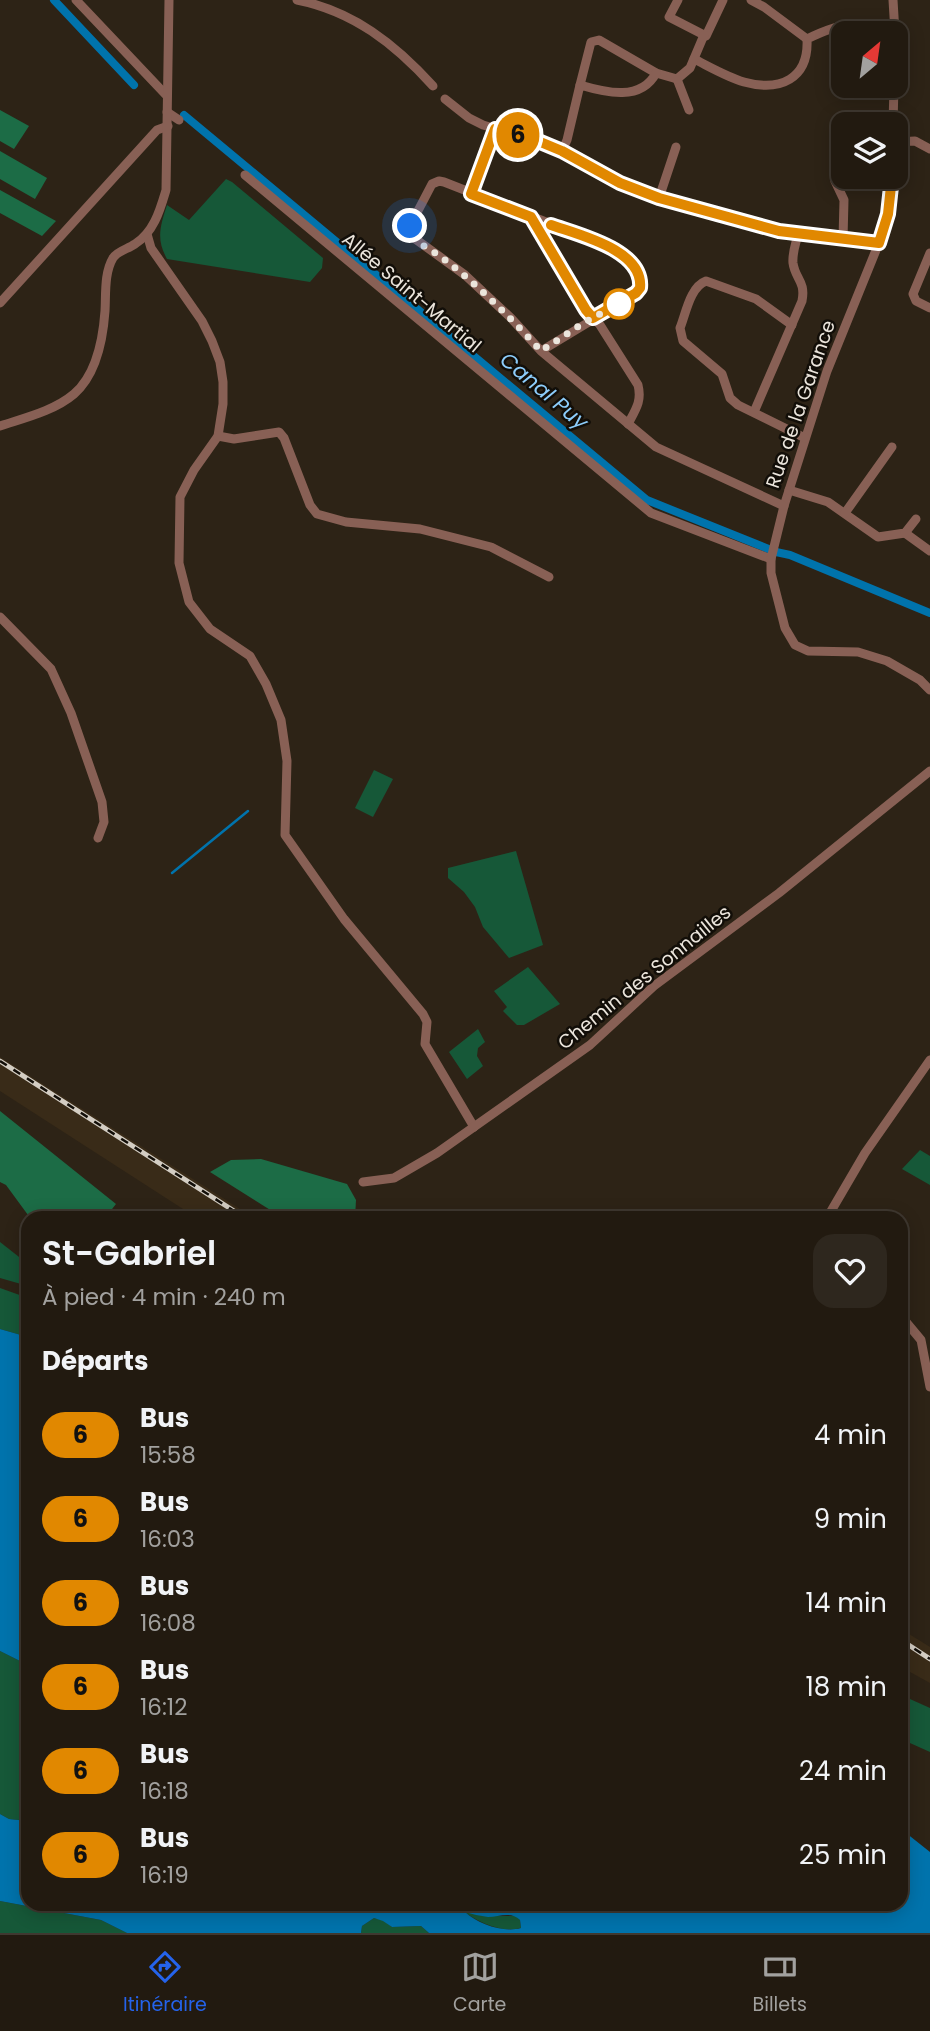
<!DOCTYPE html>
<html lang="fr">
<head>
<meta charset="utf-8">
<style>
  :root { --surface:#221a10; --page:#2e271e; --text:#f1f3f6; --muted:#a2a19f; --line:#3f3830; --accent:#2563eb }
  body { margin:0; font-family:Poppins,sans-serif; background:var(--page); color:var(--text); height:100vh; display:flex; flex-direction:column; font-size:26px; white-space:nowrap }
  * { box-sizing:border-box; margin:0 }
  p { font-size:23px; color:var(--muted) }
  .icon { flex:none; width:38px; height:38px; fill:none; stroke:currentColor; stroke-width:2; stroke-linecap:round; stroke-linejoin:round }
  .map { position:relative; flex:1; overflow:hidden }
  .details { position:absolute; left:21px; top:1211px; width:887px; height:700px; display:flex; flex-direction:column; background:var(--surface); border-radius:21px; box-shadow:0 4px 18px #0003,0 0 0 2px var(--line) }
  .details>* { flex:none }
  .badge { padding:0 14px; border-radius:23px; font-size:24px; line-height:46px }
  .needle { width:46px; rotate:29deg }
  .controls { position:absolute; left:831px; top:21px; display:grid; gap:14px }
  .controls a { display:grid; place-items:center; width:77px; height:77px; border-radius:14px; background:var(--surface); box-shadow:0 4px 18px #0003,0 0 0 2px var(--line); font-size:35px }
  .you { position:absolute; width:35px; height:35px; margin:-18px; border:5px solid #fff; border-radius:50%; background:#1a73e8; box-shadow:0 0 0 10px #1a73e833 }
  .map>.badge { position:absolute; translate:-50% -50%; box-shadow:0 0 0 4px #fff }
  h2 { padding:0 21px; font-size:26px; line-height:63px }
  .round { display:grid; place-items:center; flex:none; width:74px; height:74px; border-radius:21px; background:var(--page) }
  .summary { display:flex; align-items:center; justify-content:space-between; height:119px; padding:0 21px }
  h1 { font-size:33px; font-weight:600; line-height:52px }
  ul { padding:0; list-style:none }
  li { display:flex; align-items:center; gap:21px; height:84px; padding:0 21px }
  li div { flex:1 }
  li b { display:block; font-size:26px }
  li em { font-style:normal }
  li .badge { min-width:77px; font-weight:700; text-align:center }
  .tabs { display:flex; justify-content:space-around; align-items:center; height:98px; border-top:2px solid var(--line); background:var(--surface); font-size:19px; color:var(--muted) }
  .tabs a { display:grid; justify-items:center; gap:4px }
  .tabs .current { color:var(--accent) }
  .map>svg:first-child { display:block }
  .built { fill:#392b18 }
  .green { fill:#165838 }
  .forest { fill:#1c6c46 }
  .water { fill:#0073ac; fill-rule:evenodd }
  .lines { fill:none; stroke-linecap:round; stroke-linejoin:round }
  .stream { stroke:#0073ac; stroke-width:2.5 }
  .canal { stroke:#0073ac; stroke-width:8 }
  .street { stroke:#886055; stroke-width:9 }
  .rail-casing { stroke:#d3cdc3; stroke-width:5 }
  .rail { stroke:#120e08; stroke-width:2.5; stroke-dasharray:8; stroke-linecap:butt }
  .line-casing { stroke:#fff; stroke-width:16 }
  .line { stroke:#e18800; stroke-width:10 }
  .walk { stroke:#ebe5dc; stroke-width:7; stroke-dasharray:0 12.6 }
  .stop-dot { fill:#fff; stroke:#e18800; stroke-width:3.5 }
  .labels { text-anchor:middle; stroke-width:5; stroke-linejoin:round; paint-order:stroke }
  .street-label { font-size:19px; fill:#ebe5dc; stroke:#120e08 }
  .water-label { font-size:21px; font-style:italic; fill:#8dcdfb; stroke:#120e08 }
</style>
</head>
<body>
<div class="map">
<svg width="930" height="1933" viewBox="0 0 930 1933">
  <rect width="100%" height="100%" fill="#2d2316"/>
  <g class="built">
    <polygon points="0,1057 174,1167 254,1218 197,1218 0,1091"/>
    <polygon points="901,1629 930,1647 930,1683 901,1667"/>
  </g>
  <g class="green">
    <path d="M226,179l6,3 91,76 -1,10 -12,14 -143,-23c-11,-20 -7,-32 0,-54l22,15z"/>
    <polygon points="374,770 393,779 373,817 355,808"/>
    <polygon points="516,851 543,945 509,958 483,927 475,907 464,892 448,878 448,868"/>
    <polygon points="528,967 560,1004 524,1025 517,1025 503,1011 507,1007 494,991"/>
    <polygon points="478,1029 485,1042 478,1048 477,1056 483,1066 467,1079 449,1052"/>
    <polygon points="920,1150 930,1156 930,1185 902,1169"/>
    <polygon points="0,1242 28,1264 28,1286 0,1278"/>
    <polygon points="0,1288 28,1298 28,1337 0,1329"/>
    <polygon points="0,1651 28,1665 28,1821 9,1819 0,1814"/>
    <polygon points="901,1695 930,1708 930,1752 901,1739"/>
    <polygon points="0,1901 101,1920 127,1933 0,1933"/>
    <path d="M463,1911l21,5h32l4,4 1,8c-20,5 -42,-5 -58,-17z"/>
    <polygon points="374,1918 383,1920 392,1927 421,1926 429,1933 361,1933 362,1926"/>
  </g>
  <g class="forest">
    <polygon points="0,110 29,126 14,149 0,141"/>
    <polygon points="0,151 47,178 35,199 0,179"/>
    <polygon points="0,190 56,221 42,236 0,213"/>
    <polygon points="0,1111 116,1204 105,1218 30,1218 28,1215 6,1185 0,1182"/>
    <polygon points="261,1159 347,1184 356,1200 355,1218 283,1218 210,1172 231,1160"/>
  </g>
  <g class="water">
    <polygon points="0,1329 28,1337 28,1665 0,1651"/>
    <path d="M0,1814l9,5 19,2v83h451l14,8 5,-8h403v-75l29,23v81h-501l-8,-7 -29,1 -9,-6 -9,-3 -12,8 -1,7h-234l-26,-13 -101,-19zM465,1912c7,2 15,4 23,5 11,0 23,-6 32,3l1,8c-18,5 -43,-4 -56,-16z"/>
  </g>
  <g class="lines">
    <polyline class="stream" points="172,873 248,811"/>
    <g class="canal">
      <polyline points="54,0 134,85"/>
      <polyline points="184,115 647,500 776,552 790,555 930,613"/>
    </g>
    <g class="street">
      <polyline points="76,0 167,96"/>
      <path d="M297,0c56,11 98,44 136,86"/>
      <polyline points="678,0 669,17 706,36 723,0"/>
      <polyline points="751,0 764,7 807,39"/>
      <polyline points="893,0 895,33"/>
      <path d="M694,59c16,8 33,18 50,23 36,10 65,-3 63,-43 37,-18 47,-18 87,-6"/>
      <polyline points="677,79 689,110"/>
      <polyline points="580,85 591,42 599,40 656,73 677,79 690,68 704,35"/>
      <polyline points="445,99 469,118 483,125 538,141 562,151 635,190 779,231 879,243"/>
      <polyline points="167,112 179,120"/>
      <polyline points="893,124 894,86"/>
      <polyline points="836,141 835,181 844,200 843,239"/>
      <polyline points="896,142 915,141 930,149"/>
      <path d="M562,151l5,-11 13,-55c27,8 61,16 76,-12"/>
      <polyline points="245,175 651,513 771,559"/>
      <polyline points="892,177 891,202 885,228 827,371 784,506 771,559 771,573 785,628 795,645 808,651 858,652 887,661 920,680 930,690"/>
      <polyline points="471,194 495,129"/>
      <polyline points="659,198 676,147"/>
      <path d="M531,217l55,93 14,15 38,60c4,16 -2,24 -10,39"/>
      <polyline points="147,234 151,248 202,321 212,341 220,362 223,382 223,404 218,436 194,470 180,497 179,563 189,602 210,629 250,656 266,684 281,720 287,761 285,835 344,919 423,1014 427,1022 425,1044 474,1127"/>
      <polyline points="930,253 913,294 916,301 930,308"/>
      <polyline points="0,303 157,130 168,126"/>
      <path d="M792,325l-36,-26 -50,-18c-16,6 -20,32 -26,47l3,13 39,33 8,24 8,7 67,33"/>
      <path d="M541,351l96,-58c9,-14 -6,-32 -17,-42l-176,-69 -5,-1 -7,3 -22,42 4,12 51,37 46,43 30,33 115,96 128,59"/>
      <path d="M754,412l48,-111c4,-20 -7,-22 -9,-38 -1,-10 3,-20 5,-29"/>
      <path d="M0,426c24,-8 54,-15 74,-32 22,-19 29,-55 31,-83 1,-17 -1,-38 8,-53 4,-7 15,-9 22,-14 19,-12 25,-34 31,-54l3,-190"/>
      <polyline points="218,436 234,439 279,432 284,438 310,505 317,514 346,522 420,529 491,547 549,577"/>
      <polyline points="789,490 828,502 878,537 905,533 916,519"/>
      <polyline points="845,513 892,447"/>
      <polyline points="905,533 930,551"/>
      <polyline points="0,617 51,669 71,713 102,802 104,822 98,838"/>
      <polyline points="363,1182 394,1178 437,1153 590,1045 654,986 779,893 930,771"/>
      <polyline points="827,1218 865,1153 930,1060"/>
      <polyline points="901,1316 921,1340 930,1387"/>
    </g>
    <g class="rail-casing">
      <g id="rail">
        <polyline points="0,1061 245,1218"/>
        <polyline points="901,1640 930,1659"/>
      </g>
    </g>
    <use href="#rail" class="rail"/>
  </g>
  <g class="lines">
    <g class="line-casing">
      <path id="line" d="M551,225c28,10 93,25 89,63l-4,5 -43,25 -7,-8 -55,-93 -60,-23 24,-65 43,12 24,10 58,32 39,15 120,33 100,12 9,-29 4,-37"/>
    </g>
    <use href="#line" class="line"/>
    <path class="walk" d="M410,226c2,16 18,22 30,30 37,28 70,61 101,95l44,-29 34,-18"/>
  </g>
  <circle class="stop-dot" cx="619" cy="304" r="14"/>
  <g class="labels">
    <g class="street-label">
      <text transform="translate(412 292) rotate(40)" y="7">Allée Saint-Martial</text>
      <text transform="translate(800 404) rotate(-71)" y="7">Rue de la Garance</text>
      <text transform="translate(644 977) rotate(-39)" y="7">Chemin des Sonnailles</text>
    </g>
    <g class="water-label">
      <text transform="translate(544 391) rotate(40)" y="7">Canal Puy</text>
    </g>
  </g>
</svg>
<div class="controls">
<a><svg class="needle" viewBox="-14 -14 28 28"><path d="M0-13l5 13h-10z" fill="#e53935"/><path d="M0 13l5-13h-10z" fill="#a2a19f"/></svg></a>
<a><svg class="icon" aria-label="layers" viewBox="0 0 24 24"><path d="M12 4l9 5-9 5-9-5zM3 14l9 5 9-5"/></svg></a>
</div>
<div class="you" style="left:410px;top:226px"></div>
<b class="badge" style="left:518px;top:135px;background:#e18800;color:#111">6</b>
<section class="details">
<div class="summary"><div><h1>St-Gabriel</h1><p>À pied · 4 min · 240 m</p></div><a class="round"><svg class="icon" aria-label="heart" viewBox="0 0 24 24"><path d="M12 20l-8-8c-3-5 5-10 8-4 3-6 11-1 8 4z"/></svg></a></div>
<h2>Départs</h2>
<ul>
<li><span class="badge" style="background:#e18800;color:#111">6</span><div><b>Bus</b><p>15:58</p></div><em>4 min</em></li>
<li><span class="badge" style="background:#e18800;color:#111">6</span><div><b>Bus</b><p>16:03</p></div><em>9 min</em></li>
<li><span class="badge" style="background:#e18800;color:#111">6</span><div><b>Bus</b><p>16:08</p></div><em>14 min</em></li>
<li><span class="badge" style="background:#e18800;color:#111">6</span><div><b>Bus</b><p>16:12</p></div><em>18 min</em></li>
<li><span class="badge" style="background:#e18800;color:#111">6</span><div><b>Bus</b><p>16:18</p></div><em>24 min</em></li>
<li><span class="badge" style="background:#e18800;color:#111">6</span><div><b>Bus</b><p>16:19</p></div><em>25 min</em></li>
</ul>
</section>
</div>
<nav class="tabs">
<a class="current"><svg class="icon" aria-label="directions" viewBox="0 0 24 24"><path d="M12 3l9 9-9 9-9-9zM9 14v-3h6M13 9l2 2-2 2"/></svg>Itinéraire</a>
<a><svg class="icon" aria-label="map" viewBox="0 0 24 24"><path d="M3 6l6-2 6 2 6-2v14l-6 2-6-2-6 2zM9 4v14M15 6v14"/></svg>Carte</a>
<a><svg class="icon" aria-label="tickets" viewBox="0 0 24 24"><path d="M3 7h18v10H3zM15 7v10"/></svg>Billets</a>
</nav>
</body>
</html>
